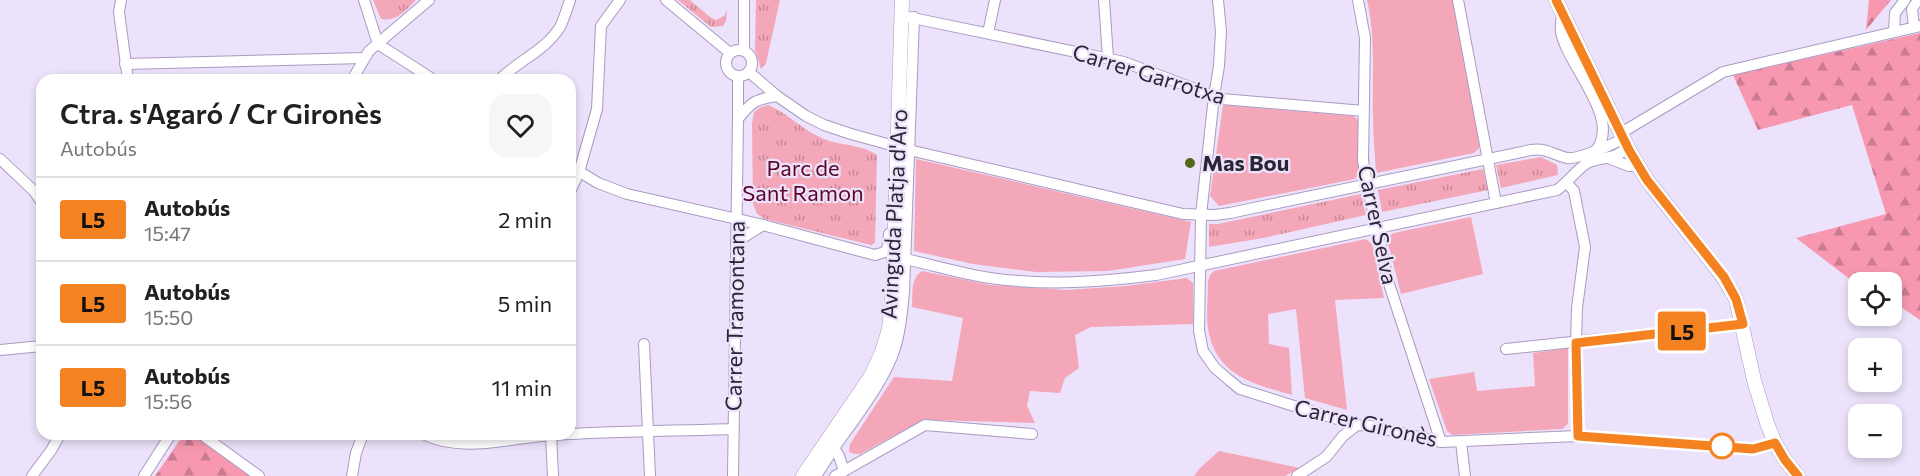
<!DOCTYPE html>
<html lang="es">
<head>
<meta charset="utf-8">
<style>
  :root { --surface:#fff; --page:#f6f6f6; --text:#202124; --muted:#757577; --line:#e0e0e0 }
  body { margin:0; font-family:Commissioner,sans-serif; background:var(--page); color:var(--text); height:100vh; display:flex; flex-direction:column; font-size:22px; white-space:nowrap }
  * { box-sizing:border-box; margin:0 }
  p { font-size:20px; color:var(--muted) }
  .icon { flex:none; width:33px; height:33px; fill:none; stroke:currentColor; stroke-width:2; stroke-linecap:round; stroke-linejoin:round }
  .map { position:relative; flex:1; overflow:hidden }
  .details { position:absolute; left:36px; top:74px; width:540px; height:366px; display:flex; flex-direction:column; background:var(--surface); border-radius:18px; box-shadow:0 3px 9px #0003 }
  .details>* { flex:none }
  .badge { padding:0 12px; border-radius:4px; font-size:21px; line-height:39px }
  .tools { position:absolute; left:1848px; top:272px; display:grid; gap:12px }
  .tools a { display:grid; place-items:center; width:54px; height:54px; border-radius:12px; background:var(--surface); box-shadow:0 3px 9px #0003; font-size:30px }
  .map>.badge { position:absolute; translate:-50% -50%; box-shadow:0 0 0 3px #fff }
  .round { display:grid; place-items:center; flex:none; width:63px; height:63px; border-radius:18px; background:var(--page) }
  .head { display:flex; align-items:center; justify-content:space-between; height:102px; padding:0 24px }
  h1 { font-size:28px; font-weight:600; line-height:45px }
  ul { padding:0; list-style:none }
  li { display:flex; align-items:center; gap:18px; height:84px; padding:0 24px; border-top:2px solid var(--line) }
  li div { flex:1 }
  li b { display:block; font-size:22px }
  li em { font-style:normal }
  li .badge { min-width:66px; font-weight:700; text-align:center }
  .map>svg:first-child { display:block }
  .grass { fill:#f4a7b9 }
  .forest { fill:url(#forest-firs) }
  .park { fill:url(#park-tufts) }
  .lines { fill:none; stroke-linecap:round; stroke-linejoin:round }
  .street-casing { stroke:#aa9ac1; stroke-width:12 }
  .secondary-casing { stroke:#aa9ac1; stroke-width:15 }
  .street { stroke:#fff; stroke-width:10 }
  .secondary { stroke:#fff; stroke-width:14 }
  .line-casing { stroke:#fff; stroke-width:14 }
  .line { stroke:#f58220; stroke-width:9 }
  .poi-dot { fill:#536917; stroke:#ece2fb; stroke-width:2 }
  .stop-dot { fill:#fff; stroke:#f58220; stroke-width:3 }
  .labels { text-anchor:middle; stroke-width:4.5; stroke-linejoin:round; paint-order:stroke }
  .street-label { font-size:22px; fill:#2b2534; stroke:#ece2fb }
  .poi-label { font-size:22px; font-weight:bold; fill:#2b2534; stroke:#ece2fb; text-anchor:start }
  .park-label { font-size:22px; fill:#5c0529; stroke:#ece2fb }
</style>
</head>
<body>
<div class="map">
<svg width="1920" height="476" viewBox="0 0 1920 476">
  <defs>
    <pattern id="forest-firs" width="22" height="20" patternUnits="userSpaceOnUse" patternTransform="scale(1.5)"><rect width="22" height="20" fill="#f897b0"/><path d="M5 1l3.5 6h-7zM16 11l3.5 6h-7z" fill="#c97b90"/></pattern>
    <pattern id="park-tufts" width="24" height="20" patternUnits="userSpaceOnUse" patternTransform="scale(1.5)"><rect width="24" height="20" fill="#f4a7b9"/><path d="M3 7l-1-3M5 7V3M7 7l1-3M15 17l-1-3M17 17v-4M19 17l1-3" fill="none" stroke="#c68897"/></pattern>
  </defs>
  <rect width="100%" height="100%" fill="#ece2fb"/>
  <g class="grass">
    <path d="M1367,0h88l24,125 1,22 -6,6 -98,20c-1,-18 -3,-37 -3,-56 -1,-40 3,-78 -6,-117z"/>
    <polygon points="1223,105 1353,116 1359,120 1360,172 1355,179 1219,206 1210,196"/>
    <polygon points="916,159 1191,222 1185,259 1108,271 1036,272 973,264 914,251"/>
    <polygon points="1471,217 1483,274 1401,294 1388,243 1389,236 1394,233"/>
    <path d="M1366,239l6,5 12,54 -49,2 12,110 -42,-12 -9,-89 -28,5 1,30 20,4 3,47c-38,-11 -77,-19 -84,-67 -2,-14 0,-31 0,-46l2,-7 4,-4z"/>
    <path d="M922,271l68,14 76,5 60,-4 61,-8 6,5v41l-102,3 -16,8 4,33 -14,10 -5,15 -30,-2 -3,15 8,17 -104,-3 -12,2 -59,32h-5l-6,-2 1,-8 44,-67 58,4 11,-63 -51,-11c1,-13 -2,-28 10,-36z"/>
    <polygon points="1568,348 1568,424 1562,429 1452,435 1447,431 1429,379 1474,372 1477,391 1535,386 1533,353"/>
    <polygon points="1219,451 1300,468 1285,476 1194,476 1199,469"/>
  </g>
  <g class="forest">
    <polygon points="1869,0 1891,0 1866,30"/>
    <polygon points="1920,33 1920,320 1892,301 1892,282 1858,283 1847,277 1796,238 1886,214 1852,105 1758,130 1733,75"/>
    <polygon points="184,434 202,434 259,476 155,476"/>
  </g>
  <g class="park">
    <path d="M373,0h43c-10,10 -19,22 -35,19z"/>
    <polygon points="678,0 690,0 710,17 716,20 724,16 727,10 726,21 723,26 711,27"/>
    <polygon points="756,0 780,0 766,63 761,69 755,50"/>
    <path d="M768,105c20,8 35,26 56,34 17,7 37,5 53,16l-2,88 -4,2 -106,-26 -8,-5 -4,-10 -1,-81 2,-11 7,-5z"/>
    <polygon points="1541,157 1557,165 1558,175 1501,188 1496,165"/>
    <polygon points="1483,169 1488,190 1382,212 1378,190"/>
    <polygon points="1361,194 1366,215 1263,238 1209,247 1209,224 1218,224"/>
  </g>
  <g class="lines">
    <g class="street-casing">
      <g id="street">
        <polyline points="121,0 119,12 128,80"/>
        <polyline points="364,0 378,44 434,80"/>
        <polyline points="666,0 730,53"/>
        <polyline points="744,0 744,51"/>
        <polyline points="1104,0 1108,58"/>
        <polyline points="1218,0 1221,32 1219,66 1214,96 1201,215 1199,331 1203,351 1215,368 1229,380 1240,389 1294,406 1357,425 1371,426 1441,442 1578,436 1753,449 1775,443"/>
        <polyline points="1358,0 1365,38 1363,160 1367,184 1389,284 1441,442"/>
        <polyline points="1458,0 1496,203"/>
        <path d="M1562,13c0,6 -2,14 -1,19 6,33 61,87 35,118"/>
        <polyline points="908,17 1124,62 1222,99 1364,111"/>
        <polyline points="1914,27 1912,9 1918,0"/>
        <polyline points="1894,32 1895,13 1905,0"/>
        <polyline points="988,33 995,0"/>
        <circle cx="739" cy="63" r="13"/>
        <polyline points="125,64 364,58"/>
        <path d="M749,72l28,24 29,20 18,9 27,9 58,16 274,64 32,1 15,-2 301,-63c16,-2 21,4 36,8 10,2 48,-14 56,-20"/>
        <polyline points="352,80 369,51 429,0"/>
        <path d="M499,80c19,-19 47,-30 61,-53 4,-8 7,-18 10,-27"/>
        <path d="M738,119c13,-17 18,-20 39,-23"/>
        <polyline points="1621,133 1723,72 1920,26"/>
        <polyline points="1608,158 1629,166 1639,166"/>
        <polyline points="0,159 34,191 42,203"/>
        <polyline points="570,166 598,183 627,194 763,225 875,255 885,252 888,246 889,234"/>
        <polyline points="1567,183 1574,191 1585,247 1577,308 1576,343 1578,436"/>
        <polyline points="570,192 579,172 597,109 601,26 620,0"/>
        <polyline points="736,242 763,225"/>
        <path d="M905,259c28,6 57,15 85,19 56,8 110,4 166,-3l401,-85c10,-7 23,-24 32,-28 13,-5 28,-3 39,-15"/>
        <polyline points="644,344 650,476"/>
        <polyline points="1506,349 1743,324"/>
        <polyline points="0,350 42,346"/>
        <polyline points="201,434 259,476"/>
        <path d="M423,434c40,20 89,3 131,1 60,-4 120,-4 179,-6"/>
        <polyline points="551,434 553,476"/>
        <polyline points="1461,442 1465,476"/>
        <path d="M844,471l-5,-15 -5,-8c19,-27 52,-69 61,-100 6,-18 7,-37 9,-56l10,-275"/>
        <polyline points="32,476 52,449 60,434"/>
        <polyline points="144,476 171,434"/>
        <polyline points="352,476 356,453 363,434"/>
        <polyline points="733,476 738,119 738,76"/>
        <polyline points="816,476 834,448"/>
        <polyline points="835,476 925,425 1032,434"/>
        <polyline points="1297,476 1326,457 1343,436 1357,425"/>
      </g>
    </g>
    <g class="secondary-casing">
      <g id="secondary">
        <polyline points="1556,0 1629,150 1647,180 1723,277 1736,299 1754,380 1767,423 1775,443 1785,460 1798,476"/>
        <polyline points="803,476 871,376 882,352 889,329 893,289 902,0"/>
      </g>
    </g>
    <use href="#street" class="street"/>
    <use href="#secondary" class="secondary"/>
  </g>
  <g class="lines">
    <g class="line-casing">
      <polyline id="line" points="1556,0 1629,150 1647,180 1724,277 1736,299 1743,324 1576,343 1578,436 1753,449 1775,443 1785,460 1798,476"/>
    </g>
    <use href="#line" class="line"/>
  </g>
  <circle class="poi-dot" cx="1190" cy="163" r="6"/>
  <circle class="stop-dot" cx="1722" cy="446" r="12"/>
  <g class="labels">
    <g class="street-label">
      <text transform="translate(1149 74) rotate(17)" y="8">Carrer Garrotxa</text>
      <text transform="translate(894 214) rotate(-87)" y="8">Avinguda Platja d'Aro</text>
      <text transform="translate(1378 225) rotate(78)" y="8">Carrer Selva</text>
      <text transform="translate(735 316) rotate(-89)" y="8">Carrer Tramontana</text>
      <text transform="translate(1366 423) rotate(13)" y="8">Carrer Gironès</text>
    </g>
    <g class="poi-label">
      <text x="1202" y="171">Mas Bou</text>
    </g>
    <g class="park-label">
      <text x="803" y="176">Parc de<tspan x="803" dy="25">Sant Ramon</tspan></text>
    </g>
  </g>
</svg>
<div class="tools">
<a><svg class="icon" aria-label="locate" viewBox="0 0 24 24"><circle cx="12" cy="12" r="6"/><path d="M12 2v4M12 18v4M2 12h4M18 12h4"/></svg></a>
<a>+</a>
<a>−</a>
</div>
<b class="badge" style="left:1682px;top:331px;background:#f58220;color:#111">L5</b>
<section class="details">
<div class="head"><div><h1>Ctra. s'Agaró / Cr Gironès</h1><p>Autobús</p></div><a class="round"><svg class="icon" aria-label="heart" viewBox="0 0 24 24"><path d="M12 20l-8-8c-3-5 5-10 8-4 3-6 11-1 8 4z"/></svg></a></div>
<ul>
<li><span class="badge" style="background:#f58220;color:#111">L5</span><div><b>Autobús</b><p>15:47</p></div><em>2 min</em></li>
<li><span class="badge" style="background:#f58220;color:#111">L5</span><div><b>Autobús</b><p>15:50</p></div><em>5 min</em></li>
<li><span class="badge" style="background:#f58220;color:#111">L5</span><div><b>Autobús</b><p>15:56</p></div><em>11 min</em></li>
</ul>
</section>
</div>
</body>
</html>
